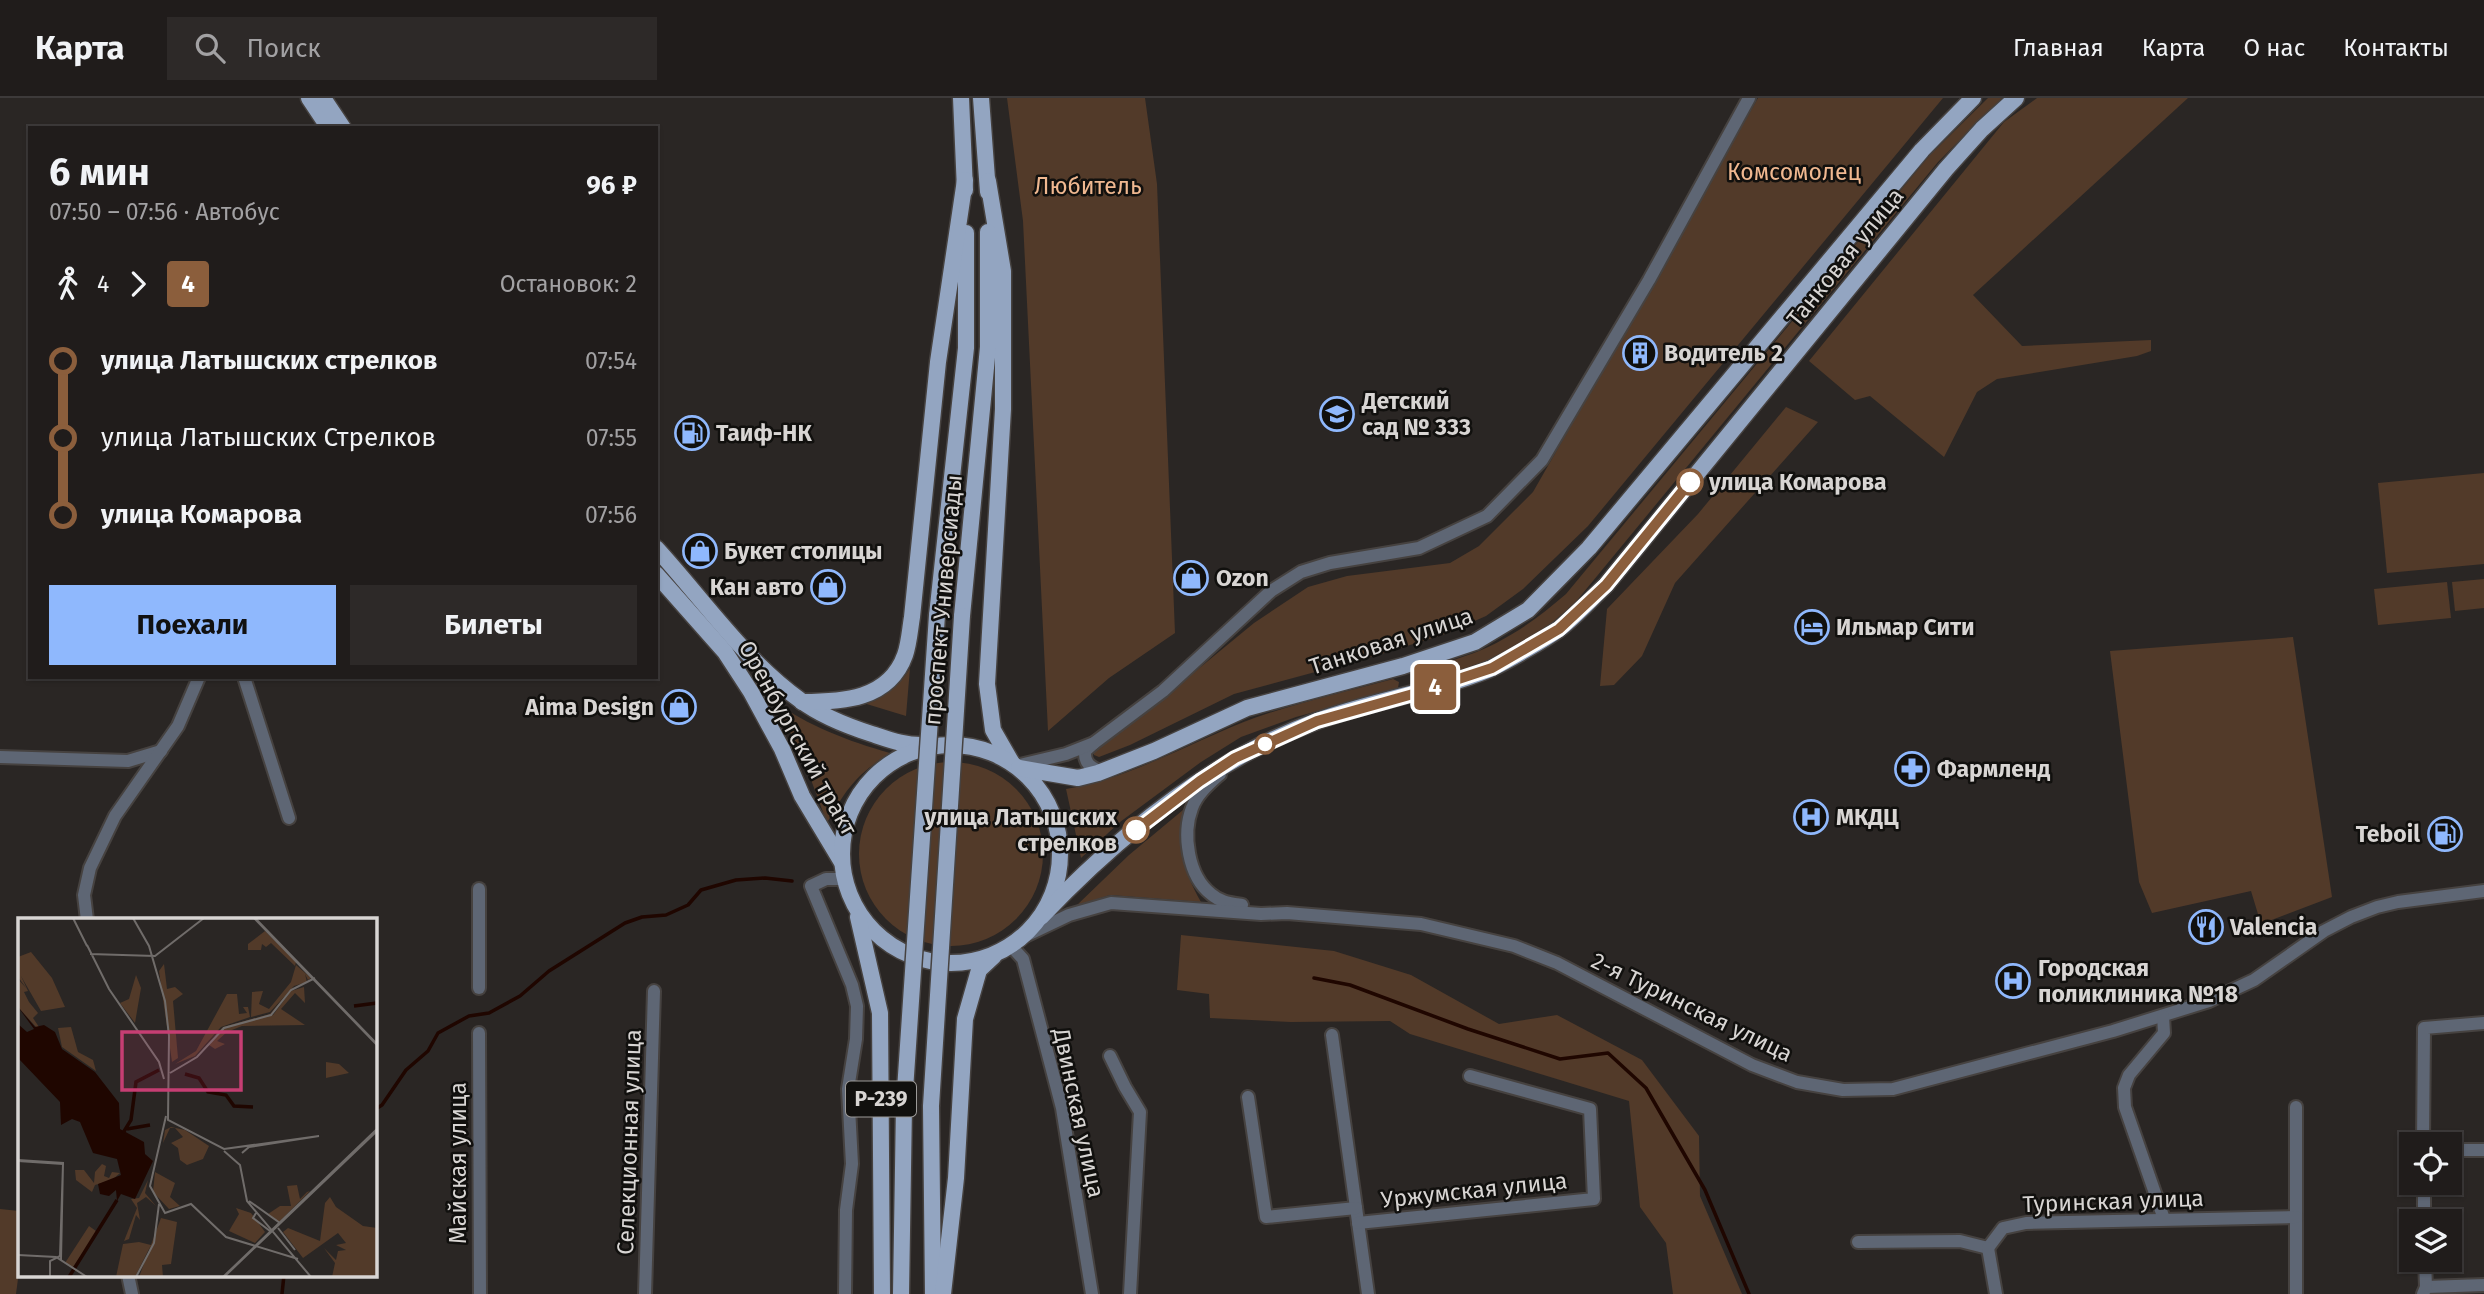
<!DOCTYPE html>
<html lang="ru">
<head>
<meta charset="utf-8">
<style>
  :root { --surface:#201c1b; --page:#2d2928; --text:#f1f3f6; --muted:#a2a1a3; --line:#3d3a3a; --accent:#8fb8fd }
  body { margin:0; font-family:"Fira Sans",sans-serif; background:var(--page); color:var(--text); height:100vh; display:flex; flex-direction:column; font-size:26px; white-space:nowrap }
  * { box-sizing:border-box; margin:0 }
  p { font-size:23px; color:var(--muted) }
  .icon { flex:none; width:38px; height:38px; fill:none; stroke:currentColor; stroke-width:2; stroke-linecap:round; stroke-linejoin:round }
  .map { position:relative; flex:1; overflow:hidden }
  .sheet { position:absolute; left:28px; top:28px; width:630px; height:553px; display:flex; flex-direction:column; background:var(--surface); border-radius:0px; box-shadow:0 2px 5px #0004,0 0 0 2px var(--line) }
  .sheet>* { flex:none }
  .badge { padding:0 14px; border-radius:5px; font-size:24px; line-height:46px }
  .buttons { position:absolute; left:2399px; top:1034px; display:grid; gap:14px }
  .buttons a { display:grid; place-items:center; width:63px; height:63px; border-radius:0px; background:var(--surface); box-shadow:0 2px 5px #0004,0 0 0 2px var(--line); font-size:35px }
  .map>.badge { position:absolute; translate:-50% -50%; box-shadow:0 0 0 4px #fff }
  .legs { display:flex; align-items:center; gap:10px; height:77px; padding:0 21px; font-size:23px }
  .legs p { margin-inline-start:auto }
  .headline { display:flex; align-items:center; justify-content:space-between; height:119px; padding:0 21px }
  h1 { font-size:38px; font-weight:700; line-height:52px }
  .cta { display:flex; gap:14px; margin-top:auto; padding:14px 21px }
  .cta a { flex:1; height:80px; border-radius:0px; background:var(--accent); color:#111; font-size:28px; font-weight:700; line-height:80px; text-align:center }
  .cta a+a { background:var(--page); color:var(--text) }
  ul { padding:0 21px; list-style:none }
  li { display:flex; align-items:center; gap:24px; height:77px; font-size:26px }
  li i { display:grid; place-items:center; width:10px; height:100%; margin:0 9px; background:currentColor }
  li i::after { content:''; width:18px; height:18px; margin:-9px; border:5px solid; border-radius:50%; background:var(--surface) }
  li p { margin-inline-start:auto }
  li:first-child i { background:linear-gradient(#0000 50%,currentColor 0) }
  li:last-child i { background:linear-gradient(currentColor 50%,#0000 0) }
  header { display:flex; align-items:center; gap:42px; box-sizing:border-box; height:98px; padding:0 35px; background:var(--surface); border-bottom:2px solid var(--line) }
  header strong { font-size:33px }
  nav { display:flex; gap:38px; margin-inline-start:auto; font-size:24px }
  .search { width:490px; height:63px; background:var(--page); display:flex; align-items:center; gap:18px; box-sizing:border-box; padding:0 24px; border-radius:0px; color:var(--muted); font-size:26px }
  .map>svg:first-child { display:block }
  .green { fill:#523a29 }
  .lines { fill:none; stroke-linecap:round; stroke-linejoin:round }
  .stream { stroke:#1f0600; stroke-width:3.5 }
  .minor-casing { stroke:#464240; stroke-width:16 }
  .major-casing { stroke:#464240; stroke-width:19 }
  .minor { stroke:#5e6674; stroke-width:12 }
  .major { stroke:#93a5c1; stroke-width:16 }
  .major-bridge-casing { stroke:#464240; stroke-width:19; stroke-linecap:butt }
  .major-bridge { stroke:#93a5c1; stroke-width:16 }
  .line-1-casing { stroke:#fff; stroke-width:16 }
  .line-1 { stroke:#8b5e3c; stroke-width:10 }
  .stop-1-dot { fill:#fff; stroke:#8b5e3c; stroke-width:3.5 }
  .labels { text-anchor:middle; stroke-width:5; stroke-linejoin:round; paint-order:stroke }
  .shield { fill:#11100e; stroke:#9c9a98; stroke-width:2 }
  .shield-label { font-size:21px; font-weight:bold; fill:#d8d5d3 }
  .park-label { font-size:23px; fill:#f0b890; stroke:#11100e }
  .street-label { font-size:23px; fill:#d8d5d3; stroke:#11100e }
  .poi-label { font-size:23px; font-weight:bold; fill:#d8d5d3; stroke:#11100e; text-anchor:start }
  .stop-label { font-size:23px; font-weight:bold; fill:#d8d5d3; stroke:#11100e; text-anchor:start }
  .inset-river { fill:none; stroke:#1f0600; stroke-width:3.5 }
  .inset-road { fill:none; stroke:#706c6a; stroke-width:2 }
  .view { fill:#c63e73; fill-opacity:0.15; stroke:#c63e73; stroke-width:3.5 }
  .inset-edge { fill:none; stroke:#d8d5d3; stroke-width:3.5 }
</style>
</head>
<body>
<header>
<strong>Карта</strong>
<div class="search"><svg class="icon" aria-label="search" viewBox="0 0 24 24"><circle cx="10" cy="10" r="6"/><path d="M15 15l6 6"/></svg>Поиск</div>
<nav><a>Главная</a><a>Карта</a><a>О нас</a><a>Контакты</a></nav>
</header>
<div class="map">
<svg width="2484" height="1196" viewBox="0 0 2484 1196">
  <rect width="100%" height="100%" fill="#2a2624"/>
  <g class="green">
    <polygon points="1007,0 1145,0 1157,86 1175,535 1109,580 1048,633 1023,123"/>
    <polygon points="1758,0 1943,0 1588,428 1523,491 1486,518 1445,536 1378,557 1234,596 1130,647 1099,659 1094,657 1094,650 1147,613 1254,525 1308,489 1347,478 1450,465 1479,448 1533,394"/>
    <path d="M1988,0h14l-64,64 -364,442c-21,18 -41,36 -66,48 -26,12 -55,20 -82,29l-7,-1 -2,-6 2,-3c15,-7 31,-9 46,-15 39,-13 71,-36 101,-62l363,-438z"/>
    <polygon points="2037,0 2188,0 1973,197 2022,248 2151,242 2151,253 2137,258 1997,281 1977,294 1944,359 1870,298 1855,302 1809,263 2004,24"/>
    <polygon points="1786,309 1818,324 1675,485 1642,558 1614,587 1600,588 1607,511 1698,416"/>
    <polygon points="2484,375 2484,466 2387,475 2378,385"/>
    <polygon points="2484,481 2484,510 2455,513 2452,484"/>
    <polygon points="2447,484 2451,520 2378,527 2374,491"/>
    <polygon points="2293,539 2332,799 2261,826 2251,793 2152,815 2139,784 2110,553"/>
    <path d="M910,570l-4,48 -46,-14c21,-6 39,-14 50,-34z"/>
    <path d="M1393,581l6,3 -1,6 -3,2 -99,27 -55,20 -40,25 -81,60 -39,36 -15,-69c64,-10 130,-50 191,-72 44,-15 91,-26 136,-38z"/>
    <path d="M772,602c36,26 76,41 118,53 -33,21 -44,36 -63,70l-27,-73z"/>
    <circle cx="951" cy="756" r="92"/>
    <path d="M1183,712c-5,40 -1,57 18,92l-91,-7 -34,11 53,-51z"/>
    <polygon points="1181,837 1334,853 1411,877 1499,926 1557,917 1642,962 1699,1038 1700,1098 1742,1196 1673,1196 1666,1145 1640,1109 1629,1003 1410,936 1390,923 1291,924 1210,920 1209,896 1177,892"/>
    <polygon points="0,1111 19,1113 19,1173 16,1196 0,1196"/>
  </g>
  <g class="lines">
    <g class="stream">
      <polyline points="1314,880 1350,887 1468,931 1560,961 1608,955 1646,990 1705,1092 1749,1196"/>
      <polyline points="374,1012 382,1007 406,972 428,953 438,935 469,918 489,915 520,898 549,873 625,825 642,819 666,817 688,807 701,792 736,782 765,780 792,783"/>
      <polyline points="282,1196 284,1177"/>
    </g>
    <g class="minor-casing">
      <g id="minor">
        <polyline points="244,579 289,720"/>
        <path d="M1094,645l-9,8c-1,13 6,16 16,21"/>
        <polyline points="0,659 128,663 161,653"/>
        <polyline points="1016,668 1066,656 1094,645 1163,593 1271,493 1301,474 1330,465 1419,450 1487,418 1542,362 1649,182 1749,0"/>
        <path d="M1220,676c-11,10 -23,20 -28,34 -10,26 -4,68 19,86 9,8 19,9 31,11"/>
        <polyline points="844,781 826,781 811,788 852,887 857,908 856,941 848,991 852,1066 846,1112 845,1196"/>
        <polyline points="87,822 84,797 90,770 115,718 178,628 199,579"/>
        <polyline points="1025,838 1069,817 1111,805 1261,816 1287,815 1421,826 1514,848 1557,865 1752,967 1797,984 1843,992 1893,991 2113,933 2209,903 2254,882 2324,833 2351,819 2377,809 2398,804 2484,793"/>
        <polyline points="1011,848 1023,861 1062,1010 1092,1196"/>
        <polyline points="479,890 479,791"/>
        <polyline points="2163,918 2164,935 2129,977 2124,990 2125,1009 2164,1121"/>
        <polyline points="479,935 480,1196"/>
        <polyline points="1332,937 1368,1196"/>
        <polyline points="1110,958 1125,989 1140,1014 1130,1196"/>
        <polyline points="1248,999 1266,1119 1356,1110"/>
        <polyline points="2296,1009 2296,1196"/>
        <polyline points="2423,1046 2424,930 2484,925"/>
        <polyline points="2450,1052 2484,1052"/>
        <polyline points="2424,1085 2424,1124"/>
        <polyline points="1358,1125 1594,1101 1590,1011 1470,978"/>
        <polyline points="1858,1144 1960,1143 1988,1150 2003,1130 2026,1125 2296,1119"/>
        <polyline points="1988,1150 1996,1196"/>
        <polyline points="128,1177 132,1196"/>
        <polyline points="2426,1189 2484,1187"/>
        <polyline points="645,1196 654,893"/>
        <polyline points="2423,1196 2426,1189 2425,1162"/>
      </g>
    </g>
    <g class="major-casing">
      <g id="major">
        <polyline points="309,0 329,30"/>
        <polyline points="323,0 343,30"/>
        <polyline points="961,0 965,92"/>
        <polyline points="981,0 988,94"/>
        <polyline points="988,83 1003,173 1003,311 987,586 993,632 1012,665"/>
        <path d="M656,450c46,50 88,112 144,152 21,16 47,26 72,34 18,6 34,12 53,11"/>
        <polyline points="656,476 725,554 751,594 782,651 802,698 841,763"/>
        <polyline points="937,517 966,250 966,135"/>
        <polyline points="962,518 988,249 988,134"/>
        <path d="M802,604c40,0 87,-2 103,-47 4,-11 5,-26 7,-38l26,-255 27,-182"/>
        <circle cx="951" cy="756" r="109"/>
        <polyline points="1019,670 1078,680 1098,675 1154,653 1247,610 1403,568 1475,544 1528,512 1589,450 1922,52 1973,0"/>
        <polyline points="858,819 880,915 882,1196"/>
        <path d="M1041,819c76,-80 171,-158 276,-196 56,-21 117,-29 173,-52 17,-8 54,-29 69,-40 17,-13 32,-30 47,-44l340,-416 36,-40 34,-31"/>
        <polyline points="931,1008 933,1196"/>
        <polyline points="901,1196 904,1007"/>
        <polyline points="943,1196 956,1080 965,921 979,872 994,858"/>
      </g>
    </g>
    <use href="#minor" class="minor"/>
    <use href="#major" class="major"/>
    <g class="major-bridge-casing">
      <g id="major-bridge">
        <polyline points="904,1007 937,517"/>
        <polyline points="931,1008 962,518"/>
      </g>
    </g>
    <use href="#major-bridge" class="major-bridge"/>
  </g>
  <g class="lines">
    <g class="line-1-casing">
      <polyline id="line-1" points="1136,732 1200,683 1235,660 1317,623 1413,596 1492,570 1559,531 1606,487 1690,384"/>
    </g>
    <use href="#line-1" class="line-1"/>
  </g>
  <defs>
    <g id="building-ring" transform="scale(1.75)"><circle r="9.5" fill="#11100e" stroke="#8fb8fd" stroke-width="1.5"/><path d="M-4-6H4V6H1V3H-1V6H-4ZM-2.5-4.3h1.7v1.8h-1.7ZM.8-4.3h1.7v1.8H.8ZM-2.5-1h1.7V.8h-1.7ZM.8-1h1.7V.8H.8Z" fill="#8fb8fd"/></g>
    <g id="school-ring" transform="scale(1.75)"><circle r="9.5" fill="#11100e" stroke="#8fb8fd" stroke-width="1.5"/><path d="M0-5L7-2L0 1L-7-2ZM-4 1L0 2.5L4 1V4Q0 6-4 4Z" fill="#8fb8fd"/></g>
    <g id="fuel-ring" transform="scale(1.75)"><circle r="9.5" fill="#11100e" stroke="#8fb8fd" stroke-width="1.5"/><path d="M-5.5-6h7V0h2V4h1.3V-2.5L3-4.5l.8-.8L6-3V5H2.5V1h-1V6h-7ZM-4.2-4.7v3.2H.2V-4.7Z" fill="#8fb8fd"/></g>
    <g id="shop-ring" transform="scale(1.75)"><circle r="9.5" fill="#11100e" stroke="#8fb8fd" stroke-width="1.5"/><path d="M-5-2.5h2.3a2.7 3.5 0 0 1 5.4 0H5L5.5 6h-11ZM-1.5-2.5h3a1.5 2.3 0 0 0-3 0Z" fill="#8fb8fd"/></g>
    <g id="hotel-ring" transform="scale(1.75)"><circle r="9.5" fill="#11100e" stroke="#8fb8fd" stroke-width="1.5"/><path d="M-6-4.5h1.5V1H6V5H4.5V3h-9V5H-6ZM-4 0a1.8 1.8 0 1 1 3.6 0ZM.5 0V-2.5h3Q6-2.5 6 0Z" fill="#8fb8fd"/></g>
    <g id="pharmacy-ring" transform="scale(1.75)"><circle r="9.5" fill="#11100e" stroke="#8fb8fd" stroke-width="1.5"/><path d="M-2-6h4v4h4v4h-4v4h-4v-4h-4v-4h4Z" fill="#8fb8fd"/></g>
    <g id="hospital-ring" transform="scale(1.75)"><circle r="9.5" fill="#11100e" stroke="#8fb8fd" stroke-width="1.5"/><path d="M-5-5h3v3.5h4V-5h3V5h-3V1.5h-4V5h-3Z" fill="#8fb8fd"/></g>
    <g id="restaurant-ring" transform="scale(1.75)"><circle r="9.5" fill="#11100e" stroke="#8fb8fd" stroke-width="1.5"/><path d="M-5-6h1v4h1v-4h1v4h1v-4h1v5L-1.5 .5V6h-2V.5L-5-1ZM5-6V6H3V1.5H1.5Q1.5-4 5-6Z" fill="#8fb8fd"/></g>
  </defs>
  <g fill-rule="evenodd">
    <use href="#building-ring" x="1640" y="255"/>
    <use href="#school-ring" x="1337" y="316"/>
    <use href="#fuel-ring" x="692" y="335"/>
    <use href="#shop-ring" x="700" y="453"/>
    <use href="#shop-ring" x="1191" y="480"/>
    <use href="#shop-ring" x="828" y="489"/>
    <use href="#hotel-ring" x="1812" y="529"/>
    <use href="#shop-ring" x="679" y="609"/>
    <use href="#pharmacy-ring" x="1912" y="671"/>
    <use href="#hospital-ring" x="1811" y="719"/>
    <use href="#fuel-ring" x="2445" y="736"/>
    <use href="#restaurant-ring" x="2206" y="829"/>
    <use href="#hospital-ring" x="2013" y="883"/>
  </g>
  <g class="stop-1-dot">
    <circle cx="1690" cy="384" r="12"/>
    <circle cx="1265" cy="646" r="9"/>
    <circle cx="1136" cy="732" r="12"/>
  </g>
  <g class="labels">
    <rect class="shield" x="846" y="983.5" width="70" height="35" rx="5"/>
    <g class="shield-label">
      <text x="881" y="1008">Р-239</text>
    </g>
    <g class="park-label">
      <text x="1794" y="82">Комсомолец</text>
      <text x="1088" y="96">Любитель</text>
    </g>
    <g class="street-label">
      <text transform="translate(1845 159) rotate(-51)" y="8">Танковая улица</text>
      <text transform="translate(943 502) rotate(-85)" y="8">проспект Универсиады</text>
      <text transform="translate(1391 543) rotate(-18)" y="8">Танковая улица</text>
      <text transform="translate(798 640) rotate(61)" y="8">Оренбургский тракт</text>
      <text transform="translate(1692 909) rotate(26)" y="8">2-я Туринская улица</text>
      <text transform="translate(1079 1015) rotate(78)" y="8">Двинская улица</text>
      <text transform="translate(629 1044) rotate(-88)" y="8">Селекционная улица</text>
      <text transform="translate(458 1065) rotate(-90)" y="8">Майская улица</text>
      <text transform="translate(1474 1092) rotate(-6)" y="8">Уржумская улица</text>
      <text transform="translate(2113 1103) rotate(-2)" y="8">Туринская улица</text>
    </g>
    <g class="poi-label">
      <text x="1664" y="263">Водитель 2</text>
      <text x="1362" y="311">Детский<tspan x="1362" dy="26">сад № 333</tspan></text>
      <text x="716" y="343">Таиф-НК</text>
      <text x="724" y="461">Букет столицы</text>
      <text x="1216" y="488">Ozon</text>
      <text x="804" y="497" text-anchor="end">Кан авто</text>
      <text x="1836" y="537">Ильмар Сити</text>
      <text x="654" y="617" text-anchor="end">Aima Design</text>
      <text x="1937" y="679">Фармленд</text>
      <text x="1836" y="727">МКДЦ</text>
      <text x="2420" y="744" text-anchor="end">Teboil</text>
      <text x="2230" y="837">Valencia</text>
      <text x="2038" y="878">Городская<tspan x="2038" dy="26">поликлиника №18</tspan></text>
    </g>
    <g class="stop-label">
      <text x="1709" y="392">улица Комарова</text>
      <text x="1117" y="727" text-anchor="end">улица Латышских<tspan x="1117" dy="26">стрелков</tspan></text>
    </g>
  </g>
  <g transform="translate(18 820)">
    <rect width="359" height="359" fill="#2a2624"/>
    <path d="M247,13l31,31 -1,4 -24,-23 -5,4 -4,-3 -1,6h-13v-6zM13,34l21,26 13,29 -24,4 -20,-35 7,15 -4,1 5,10 9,11 -5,5 6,9h-3l-18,-20v-28l9,10 -9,-12v-20zM146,46l3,25 8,-2 8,7 -10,7 5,57 -6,4 -13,-91zM278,47l15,13 -3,2 -3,-6 2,8 -13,4 -24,26 -19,5 1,-25 11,-1 -4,13 10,5 22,-27zM118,57l5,13 -6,35 -15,-20 9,-4zM288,66l-16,6 -19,25 -38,10 40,-10 18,-24 13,-4 1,16 -10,-10 -14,16 24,16 -63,1 -15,6 -10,9 8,3 -10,5 -6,-4 8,-12 -19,23 -3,3 -5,1 7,-4 18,-21 8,-8 47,-13 20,-24zM209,76h10l2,20 8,-1 -4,-6h5l2,10 -29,10 -26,29 -20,8 21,-13zM53,109l7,25 15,8 3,11 -34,-24 -4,-19zM308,144l13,2 10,9 -23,5zM153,209l14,3 24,16 -6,13 -16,6 -7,-5 -2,-12 -7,-5 12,-6 -8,-9h-5l-7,15 2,-13zM84,246l4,2 -2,10 5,2 3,-6 8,1 -8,7 -17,5 -3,7 -16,-12 -1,-10h9l10,13 1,-11zM137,254l20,11 -5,14 10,9 -11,3 -16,-17zM130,262l-3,13 11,13 -10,-9 -9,6 3,17 -4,-5 -7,24 -5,2 13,-33 -6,-9 8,-1zM279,267l3,14 7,-7 3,-1 -31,31 -11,-8 12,-8h11l-4,-20zM312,279l6,10 27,19 14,2v49h-45l3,-14 -11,-15 12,12 2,-9 8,-1 -10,-5 10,-2 -8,-10 -35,25 -20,-26 5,-4 32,13 5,-38zM218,290l15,5 14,19 -10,11 -26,-12 10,-17zM143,300l16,4 -6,42 -9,1 1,12h-24zM71,308l7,5 -1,5 -22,31 -8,-4zM121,324l12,3 -16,32h-19l7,-33z" fill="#523a29"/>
    <path d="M0,89l17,20 9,-2 11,7 7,17 33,23 24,31 1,26 24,13 1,12 8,7 -18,38 -14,-5 -4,7 -1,-11 -7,6 -9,-2 -2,-10 23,-9 -4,-16 -24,-6 -13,-31 -8,-3 -11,6 -1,-23 -42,-44v-34l9,8 7,-3z" fill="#1f0600"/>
    <path class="inset-river" d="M336,88l23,-3M167,156l14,4 9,14 18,3 8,11 19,1M109,211l23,-4M105,215l8,-13 5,-38 23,-12M51,359l48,-77"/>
    <path class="inset-road" d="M55,0l14,28M115,0l16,28 16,55 4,35 -1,84 56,29 95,-13 -70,11 -7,6M236,0l123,127M237,0l122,126M69,27l22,44 50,73 5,17M72,36l65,2 49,-38M152,155l27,-16 27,-29 47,-13 20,-25 24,-12M148,198l-16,70 15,27 26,-9 35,33 72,22M206,233l16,14 7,36 64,76M0,242l45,3 -2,97M0,243l45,3 -3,92 -10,5v16M231,283l31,22M238,295l-3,5 17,13M260,310l17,22M0,337l38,2 31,20M118,359l18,-34 5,-39M205,359l154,-148M206,359l153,-146"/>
    <path class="view" d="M104,114h119v58h-119z"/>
    <rect width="359" height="359" class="inset-edge"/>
  </g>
</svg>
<div class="buttons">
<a><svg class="icon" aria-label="locate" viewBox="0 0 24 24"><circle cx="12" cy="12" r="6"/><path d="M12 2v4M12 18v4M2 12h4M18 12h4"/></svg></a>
<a><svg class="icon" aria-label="layers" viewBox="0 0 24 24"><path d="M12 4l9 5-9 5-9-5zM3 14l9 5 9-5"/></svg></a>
</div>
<b class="badge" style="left:1435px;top:589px;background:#8b5e3c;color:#fff">4</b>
<section class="sheet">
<div class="headline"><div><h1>6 мин</h1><p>07:50 – 07:56 · Автобус</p></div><b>96 ₽</b></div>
<div class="legs"><svg class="icon" aria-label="walk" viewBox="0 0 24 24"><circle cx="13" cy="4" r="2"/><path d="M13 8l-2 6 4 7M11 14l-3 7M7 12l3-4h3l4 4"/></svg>4<svg class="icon" aria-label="forward" viewBox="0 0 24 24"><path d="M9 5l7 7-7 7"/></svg><b class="badge" style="background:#8b5e3c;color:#fff">4</b><p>Остановок: 2</p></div>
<ul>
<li><i style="color:#8b5e3c"></i><b>улица Латышских стрелков</b><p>07:54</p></li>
<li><i style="color:#8b5e3c"></i><span>улица Латышских Стрелков</span><p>07:55</p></li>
<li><i style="color:#8b5e3c"></i><b>улица Комарова</b><p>07:56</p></li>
</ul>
<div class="cta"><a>Поехали</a><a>Билеты</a></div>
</section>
</div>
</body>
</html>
